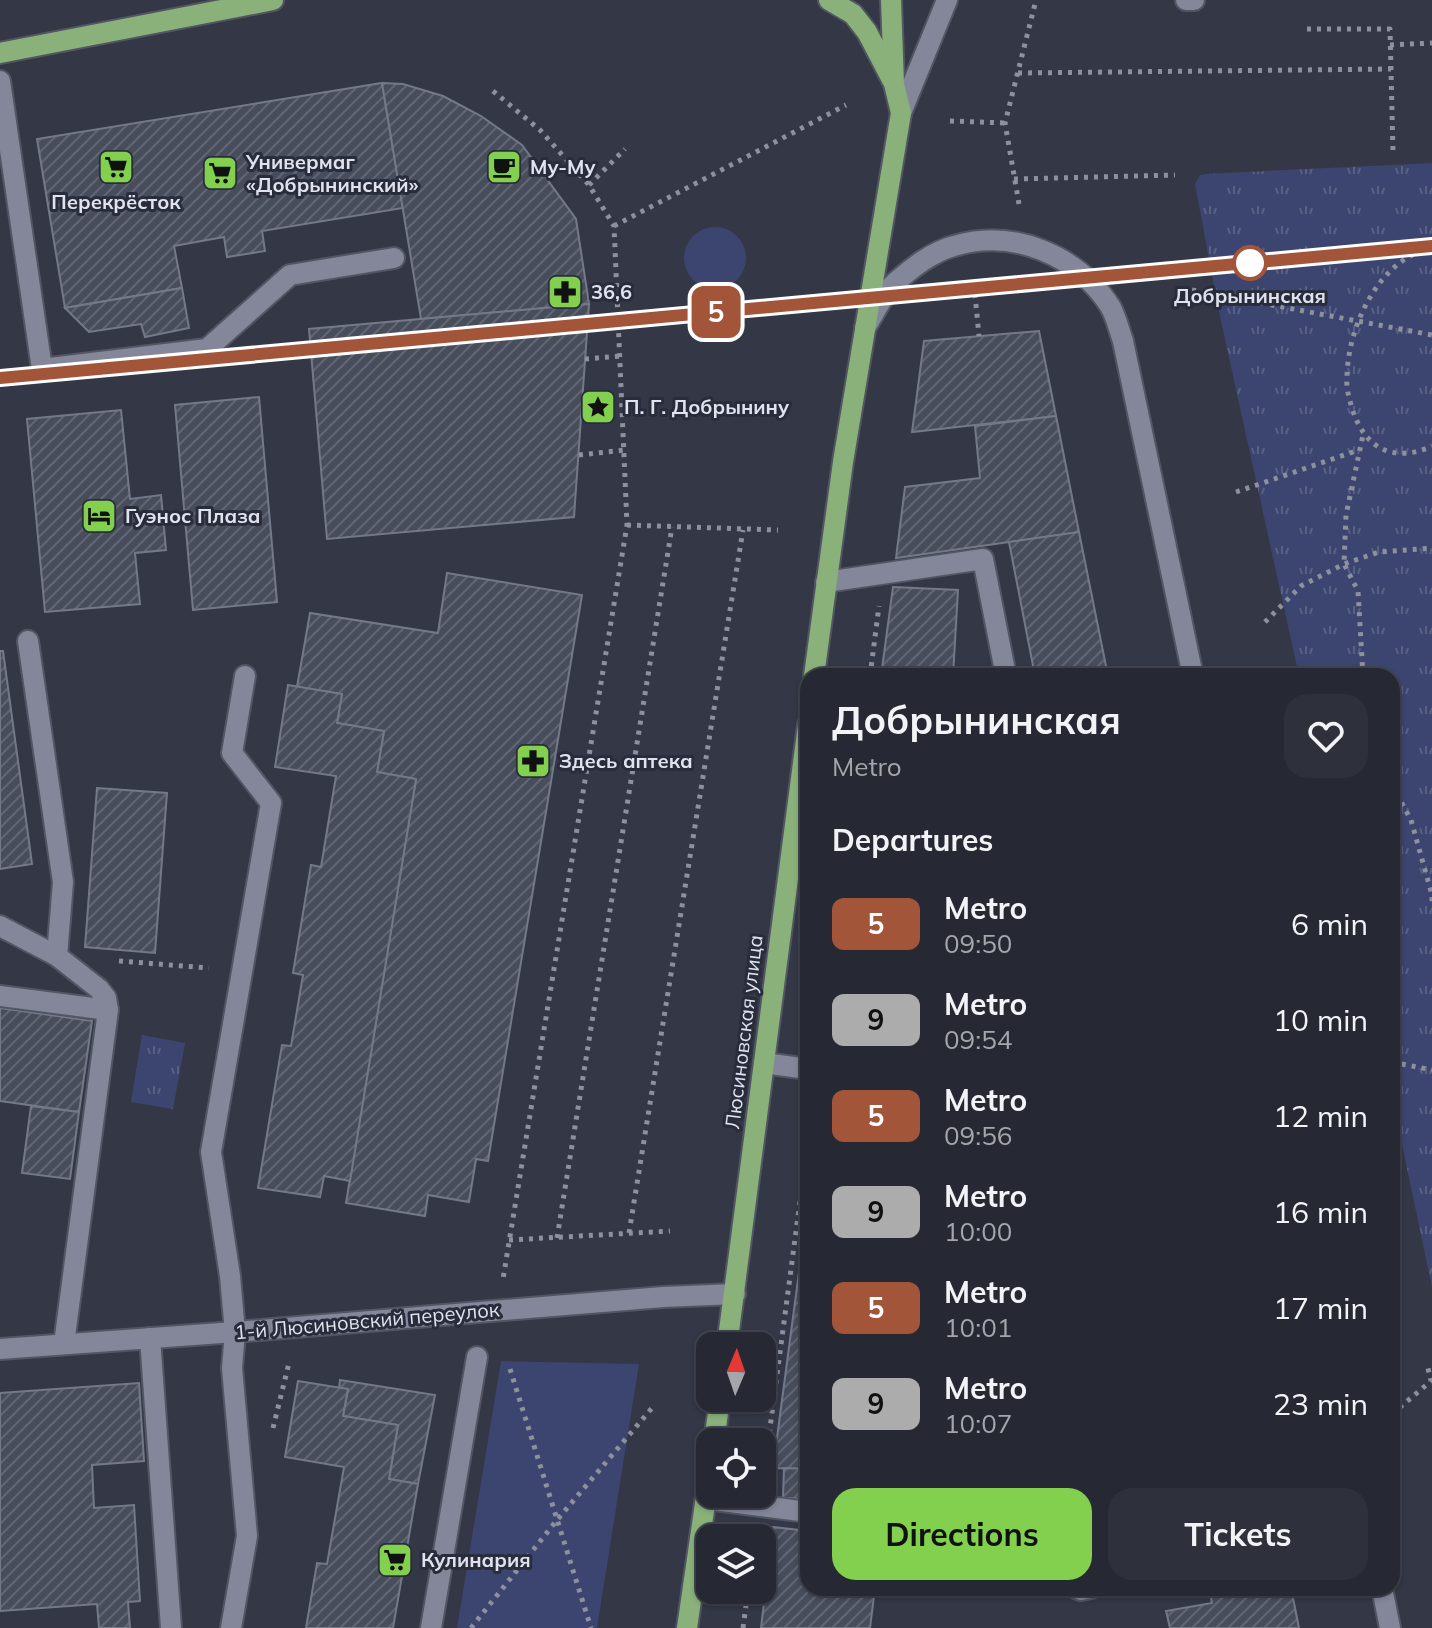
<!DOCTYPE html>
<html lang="en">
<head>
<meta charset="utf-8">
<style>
  :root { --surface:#262934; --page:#2e313c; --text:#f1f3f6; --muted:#a4a6ac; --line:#42454f; --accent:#83d04e }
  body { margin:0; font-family:Mulish,sans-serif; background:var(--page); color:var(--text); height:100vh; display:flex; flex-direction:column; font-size:30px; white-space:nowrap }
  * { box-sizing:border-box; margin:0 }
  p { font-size:26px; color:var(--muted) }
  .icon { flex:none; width:44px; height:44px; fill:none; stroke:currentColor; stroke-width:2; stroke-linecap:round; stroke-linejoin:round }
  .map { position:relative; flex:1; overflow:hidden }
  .drawer { position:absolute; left:800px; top:668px; width:600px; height:928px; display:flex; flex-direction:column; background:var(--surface); border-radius:24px; box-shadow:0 2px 6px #0004,0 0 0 2px var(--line) }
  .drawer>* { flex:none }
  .badge { padding:0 16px; border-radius:12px; font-size:28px; line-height:52px }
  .needle { width:52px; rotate:2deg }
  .fabs { position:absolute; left:696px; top:1332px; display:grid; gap:16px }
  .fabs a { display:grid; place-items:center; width:80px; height:80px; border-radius:16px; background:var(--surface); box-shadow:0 2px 6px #0004,0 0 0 2px var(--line); font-size:40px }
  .map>.badge { position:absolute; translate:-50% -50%; box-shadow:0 0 0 4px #fff }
  h2 { padding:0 32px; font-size:30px; line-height:72px }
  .round { display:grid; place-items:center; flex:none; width:84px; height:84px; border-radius:24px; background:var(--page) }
  .head { display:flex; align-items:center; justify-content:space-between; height:136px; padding:0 32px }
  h1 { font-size:38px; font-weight:700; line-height:60px }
  .action { display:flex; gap:16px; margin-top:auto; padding:16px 32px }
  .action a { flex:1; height:92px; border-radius:24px; background:var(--accent); color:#111; font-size:32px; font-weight:700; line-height:92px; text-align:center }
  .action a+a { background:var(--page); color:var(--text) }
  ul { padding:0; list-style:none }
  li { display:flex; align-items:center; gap:24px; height:96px; padding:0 32px }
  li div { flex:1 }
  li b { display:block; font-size:30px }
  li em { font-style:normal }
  li .badge { min-width:88px; font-weight:700; text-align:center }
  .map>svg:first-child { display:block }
  .grass { fill:#3c456f }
  .park { fill:url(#park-tufts) }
  .building { fill:url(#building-hatch); stroke:#74798a; stroke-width:2 }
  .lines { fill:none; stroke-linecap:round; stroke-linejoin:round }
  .lane-casing { stroke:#525562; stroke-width:24 }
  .street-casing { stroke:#525562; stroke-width:24 }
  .secondary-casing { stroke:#525562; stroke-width:24 }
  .primary-casing { stroke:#525562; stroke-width:24 }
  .path { stroke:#8d909d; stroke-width:5; stroke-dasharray:4 6; stroke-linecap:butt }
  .lane { stroke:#838799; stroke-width:20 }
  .street { stroke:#838799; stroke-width:20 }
  .secondary { stroke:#838799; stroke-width:20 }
  .primary { stroke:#89b179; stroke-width:20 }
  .line-casing { stroke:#fff; stroke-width:18 }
  .line { stroke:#a35539; stroke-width:12 }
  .stop-dot { fill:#fff; stroke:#a35539; stroke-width:4 }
  .labels { text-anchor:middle; stroke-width:6; stroke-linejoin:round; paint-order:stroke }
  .poi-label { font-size:20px; font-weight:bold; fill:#e0e3ed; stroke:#292d3b; text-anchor:start }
  .stop-label { font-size:20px; font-weight:bold; fill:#e0e3ed; stroke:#292d3b }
  .street-label { font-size:20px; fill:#e0e3ed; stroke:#292d3b }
</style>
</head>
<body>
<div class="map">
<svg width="1432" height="1628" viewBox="0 0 1432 1628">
  <defs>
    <pattern id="park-tufts" width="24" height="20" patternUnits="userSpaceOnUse" patternTransform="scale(2)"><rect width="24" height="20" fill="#3c456f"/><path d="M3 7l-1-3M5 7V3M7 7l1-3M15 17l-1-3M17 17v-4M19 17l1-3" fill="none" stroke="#586084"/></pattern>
    <pattern id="building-hatch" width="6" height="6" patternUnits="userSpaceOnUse" patternTransform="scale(2)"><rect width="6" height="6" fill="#484d5c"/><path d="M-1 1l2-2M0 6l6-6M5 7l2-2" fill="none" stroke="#626674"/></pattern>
  </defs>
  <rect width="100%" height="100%" fill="#333746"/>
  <g class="grass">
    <circle cx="715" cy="258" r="31"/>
    <polygon points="501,1361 639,1364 597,1628 457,1628"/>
  </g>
  <g class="park">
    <polygon points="1432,163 1432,1287 1392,1097 1392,676 1299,676 1219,312 1195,184 1200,175 1205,174"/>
    <polygon points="142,1035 185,1043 173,1109 131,1102"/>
  </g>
  <g class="building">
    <polygon points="382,83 403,208 262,231 265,251 227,257 224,237 174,246 182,288 65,308 37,139"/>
    <polygon points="382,83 403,84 443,96 481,116 522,145 576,219 589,304 421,319"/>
    <polygon points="182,288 189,328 145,337 141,324 89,332 65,308"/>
    <polygon points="589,304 574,517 327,539 309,329"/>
    <polygon points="1039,331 1056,416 912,432 924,341"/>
    <polygon points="259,397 277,602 193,610 175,405"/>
    <polygon points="121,410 130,499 161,495 166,550 135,553 140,604 45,612 27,419"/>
    <polygon points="1056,416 1079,532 896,558 905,487 980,478 975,426"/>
    <polygon points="1079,532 1108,676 1035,676 1009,542"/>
    <polygon points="447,573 582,595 488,1161 476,1159 469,1202 428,1195 425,1216 346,1203 416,779 377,772 384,731 337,723 342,694 297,687 310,613 438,633"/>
    <polygon points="893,587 958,590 953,676 881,676"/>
    <polygon points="0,651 3,651 32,864 0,869"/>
    <polygon points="288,685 342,694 337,723 384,731 377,772 416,779 350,1181 324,1176 320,1197 258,1188 282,1045 291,1046 303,975 293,973 311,865 321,867 336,776 275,767"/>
    <polygon points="97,788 167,793 155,953 85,947"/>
    <polygon points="0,1008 92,1021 79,1112 0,1101"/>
    <polygon points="31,1106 79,1112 70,1179 22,1173"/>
    <polygon points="808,1204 808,1469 773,1468"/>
    <polygon points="340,1380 435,1395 418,1484 389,1479 398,1425 343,1416 348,1389 339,1388"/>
    <polygon points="298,1381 348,1389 343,1416 398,1425 389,1479 418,1484 393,1628 306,1628 317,1563 327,1564 344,1467 285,1457"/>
    <polygon points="139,1383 144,1461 92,1465 94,1508 134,1505 140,1601 128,1602 130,1628 99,1628 97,1604 0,1611 0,1393"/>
    <polygon points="784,1468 808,1469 808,1499 783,1498"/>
    <polygon points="773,1527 808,1531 808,1588 875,1588 870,1628 761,1628"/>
    <polygon points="1209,1588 1291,1588 1299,1628 1170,1628 1166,1611 1212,1603"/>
  </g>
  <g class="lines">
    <g class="lane-casing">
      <g id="lane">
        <polyline points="1186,0 1194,0"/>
        <polyline points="0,81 42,369 207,349 290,275 394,258"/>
        <polyline points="826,582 983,559 1006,676"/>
        <polyline points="28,641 63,882 57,956"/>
        <polyline points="0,926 57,956 99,989 106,998 108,1010 64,1344"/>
        <polyline points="0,996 108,1010"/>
        <polyline points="764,1063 808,1069"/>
        <polyline points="150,1338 171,1628"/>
        <polyline points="706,1499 808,1512"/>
        <polyline points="1076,1588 1081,1590 1091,1588"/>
        <polyline points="231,1628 247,1536 232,1368 235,1332 230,1276 211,1152 271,803 232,753 245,676"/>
        <polyline points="431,1628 477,1357"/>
      </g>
    </g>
    <g class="street-casing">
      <g id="street">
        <path d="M865,328c10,-15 18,-35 31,-46 17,-15 36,-30 58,-36 59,-18 123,9 156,60 6,10 9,24 13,35l70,335"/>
        <polyline points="0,1349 235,1332 663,1297 735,1294"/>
        <polyline points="1382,1588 1390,1628"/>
      </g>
    </g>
    <g class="secondary-casing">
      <polyline id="secondary" points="901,113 947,0"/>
    </g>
    <g class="primary-casing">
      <g id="primary">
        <polyline points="829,0 853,14 867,32 892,80"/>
        <polyline points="0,53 273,0"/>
        <polyline points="814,676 843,462 901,113 894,84 891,0"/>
        <polyline points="727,1346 808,725"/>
        <polyline points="714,1442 720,1398"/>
        <polyline points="687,1628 710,1469"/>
      </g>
    </g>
    <g class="path">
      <polyline points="1307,29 1390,29 1393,153"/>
      <polyline points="1390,45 1432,43"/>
      <polyline points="1018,73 1391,69"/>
      <polyline points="493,91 540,130 589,185 614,226 627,525 503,1279"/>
      <polyline points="950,121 1005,123"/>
      <polyline points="1014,179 1175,175"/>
      <polyline points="589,185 625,149"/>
      <polyline points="1019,204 1005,123 1036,0"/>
      <polyline points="614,226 846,105"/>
      <path d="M1432,248c-53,10 -85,80 -85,130 -1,10 2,20 5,30 12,40 41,56 80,38"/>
      <polyline points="974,284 979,336"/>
      <polyline points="1192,290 1432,335"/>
      <polyline points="585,359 621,356"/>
      <polyline points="579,455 625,450"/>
      <polyline points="1236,492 1359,450"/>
      <polyline points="627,525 778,530"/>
      <polyline points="1265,622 1301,586 1344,564 1379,552 1432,548"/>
      <polyline points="870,676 879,606"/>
      <polyline points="1363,676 1358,591 1344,564 1346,515 1363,435"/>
      <polyline points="1392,785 1411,820 1432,895 1432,907"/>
      <polyline points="119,961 209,968"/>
      <polyline points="1392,1062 1432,1070"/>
      <polyline points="629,1233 743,530"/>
      <polyline points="557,1238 672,527"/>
      <polyline points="509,1240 670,1231"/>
      <polyline points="510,1369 591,1628"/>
      <polyline points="1392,1414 1431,1381 1427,1364"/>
      <polyline points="273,1428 289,1363"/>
      <polyline points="764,1473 808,1141"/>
      <polyline points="471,1628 557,1520 652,1408"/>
      <polyline points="743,1628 748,1590"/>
    </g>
    <use href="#lane" class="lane"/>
    <use href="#street" class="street"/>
    <use href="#secondary" class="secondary"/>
    <use href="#primary" class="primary"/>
  </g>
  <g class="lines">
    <g class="line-casing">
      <polyline id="line" points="0,378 1432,246"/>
    </g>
    <use href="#line" class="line"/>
  </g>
  <defs>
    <g id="supermarket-square" transform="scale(1.8)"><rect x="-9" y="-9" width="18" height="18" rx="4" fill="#83d04e" stroke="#292d3b"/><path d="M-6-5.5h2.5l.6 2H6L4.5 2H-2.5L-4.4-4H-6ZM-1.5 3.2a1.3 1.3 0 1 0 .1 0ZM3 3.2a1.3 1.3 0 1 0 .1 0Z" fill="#111"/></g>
    <g id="cafe-square" transform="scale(1.8)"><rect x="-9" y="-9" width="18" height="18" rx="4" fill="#83d04e" stroke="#292d3b"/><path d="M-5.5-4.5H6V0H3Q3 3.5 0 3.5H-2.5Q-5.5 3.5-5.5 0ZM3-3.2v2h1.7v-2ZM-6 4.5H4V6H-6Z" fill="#111"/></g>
    <g id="pharmacy-square" transform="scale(1.8)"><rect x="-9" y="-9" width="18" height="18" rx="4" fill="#83d04e" stroke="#292d3b"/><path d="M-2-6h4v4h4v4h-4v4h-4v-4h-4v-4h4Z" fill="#111"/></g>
    <g id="sight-square" transform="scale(1.8)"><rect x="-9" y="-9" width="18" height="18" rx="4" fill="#83d04e" stroke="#292d3b"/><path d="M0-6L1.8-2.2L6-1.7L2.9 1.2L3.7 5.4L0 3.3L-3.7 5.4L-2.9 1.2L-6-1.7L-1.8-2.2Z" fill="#111"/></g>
    <g id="hotel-square" transform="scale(1.8)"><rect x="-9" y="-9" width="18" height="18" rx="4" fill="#83d04e" stroke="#292d3b"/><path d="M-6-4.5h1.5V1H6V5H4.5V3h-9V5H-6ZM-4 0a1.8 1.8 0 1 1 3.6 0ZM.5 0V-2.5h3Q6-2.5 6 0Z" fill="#111"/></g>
  </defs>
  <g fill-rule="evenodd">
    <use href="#supermarket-square" x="116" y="167"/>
    <use href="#cafe-square" x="504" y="167"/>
    <use href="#supermarket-square" x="220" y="173"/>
    <use href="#pharmacy-square" x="565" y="292"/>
    <use href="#sight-square" x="598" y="407"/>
    <use href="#hotel-square" x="99" y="516"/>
    <use href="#pharmacy-square" x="533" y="761"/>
    <use href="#supermarket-square" x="395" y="1560"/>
  </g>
  <circle class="stop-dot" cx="1250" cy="263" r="16"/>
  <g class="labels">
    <g class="poi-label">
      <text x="246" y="169">Универмаг<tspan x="246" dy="23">«Добрынинский»</tspan></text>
      <text x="530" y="174">Му-Му</text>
      <text x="116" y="209" text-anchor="middle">Перекрёсток</text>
      <text x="591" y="299">36,6</text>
      <text x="624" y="414">П. Г. Добрынину</text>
      <text x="125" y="523">Гуэнос Плаза</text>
      <text x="559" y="768">Здесь аптека</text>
      <text x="421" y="1567">Кулинария</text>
    </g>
    <g class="stop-label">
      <text x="1250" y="303">Добрынинская</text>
    </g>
    <g class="street-label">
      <text transform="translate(744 1032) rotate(-83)" y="7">Люсиновская улица</text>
      <text transform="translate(367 1321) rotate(-5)" y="7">1-й Люсиновский переулок</text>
    </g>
  </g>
</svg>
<div class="fabs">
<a><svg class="needle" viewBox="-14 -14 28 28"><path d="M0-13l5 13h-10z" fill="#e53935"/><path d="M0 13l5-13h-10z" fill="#a4a6ac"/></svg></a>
<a><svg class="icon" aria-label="locate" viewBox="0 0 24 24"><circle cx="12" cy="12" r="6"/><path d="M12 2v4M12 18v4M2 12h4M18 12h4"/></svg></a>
<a><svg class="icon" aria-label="layers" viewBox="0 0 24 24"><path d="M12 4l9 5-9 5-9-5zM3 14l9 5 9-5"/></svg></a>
</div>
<b class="badge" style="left:716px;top:312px;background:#a35539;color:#fff">5</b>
<section class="drawer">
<div class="head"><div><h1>Добрынинская</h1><p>Metro</p></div><a class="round"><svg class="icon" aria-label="heart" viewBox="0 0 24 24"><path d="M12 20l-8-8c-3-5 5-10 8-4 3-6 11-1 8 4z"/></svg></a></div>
<h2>Departures</h2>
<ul>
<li><span class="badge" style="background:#a35539;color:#fff">5</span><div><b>Metro</b><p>09:50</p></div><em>6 min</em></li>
<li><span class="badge" style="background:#adacac;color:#111">9</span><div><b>Metro</b><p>09:54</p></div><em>10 min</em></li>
<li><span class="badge" style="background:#a35539;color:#fff">5</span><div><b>Metro</b><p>09:56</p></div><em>12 min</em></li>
<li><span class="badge" style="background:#adacac;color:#111">9</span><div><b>Metro</b><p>10:00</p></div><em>16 min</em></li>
<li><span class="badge" style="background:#a35539;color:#fff">5</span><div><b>Metro</b><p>10:01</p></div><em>17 min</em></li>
<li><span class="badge" style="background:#adacac;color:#111">9</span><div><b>Metro</b><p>10:07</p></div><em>23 min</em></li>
</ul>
<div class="action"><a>Directions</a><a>Tickets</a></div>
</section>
</div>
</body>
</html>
